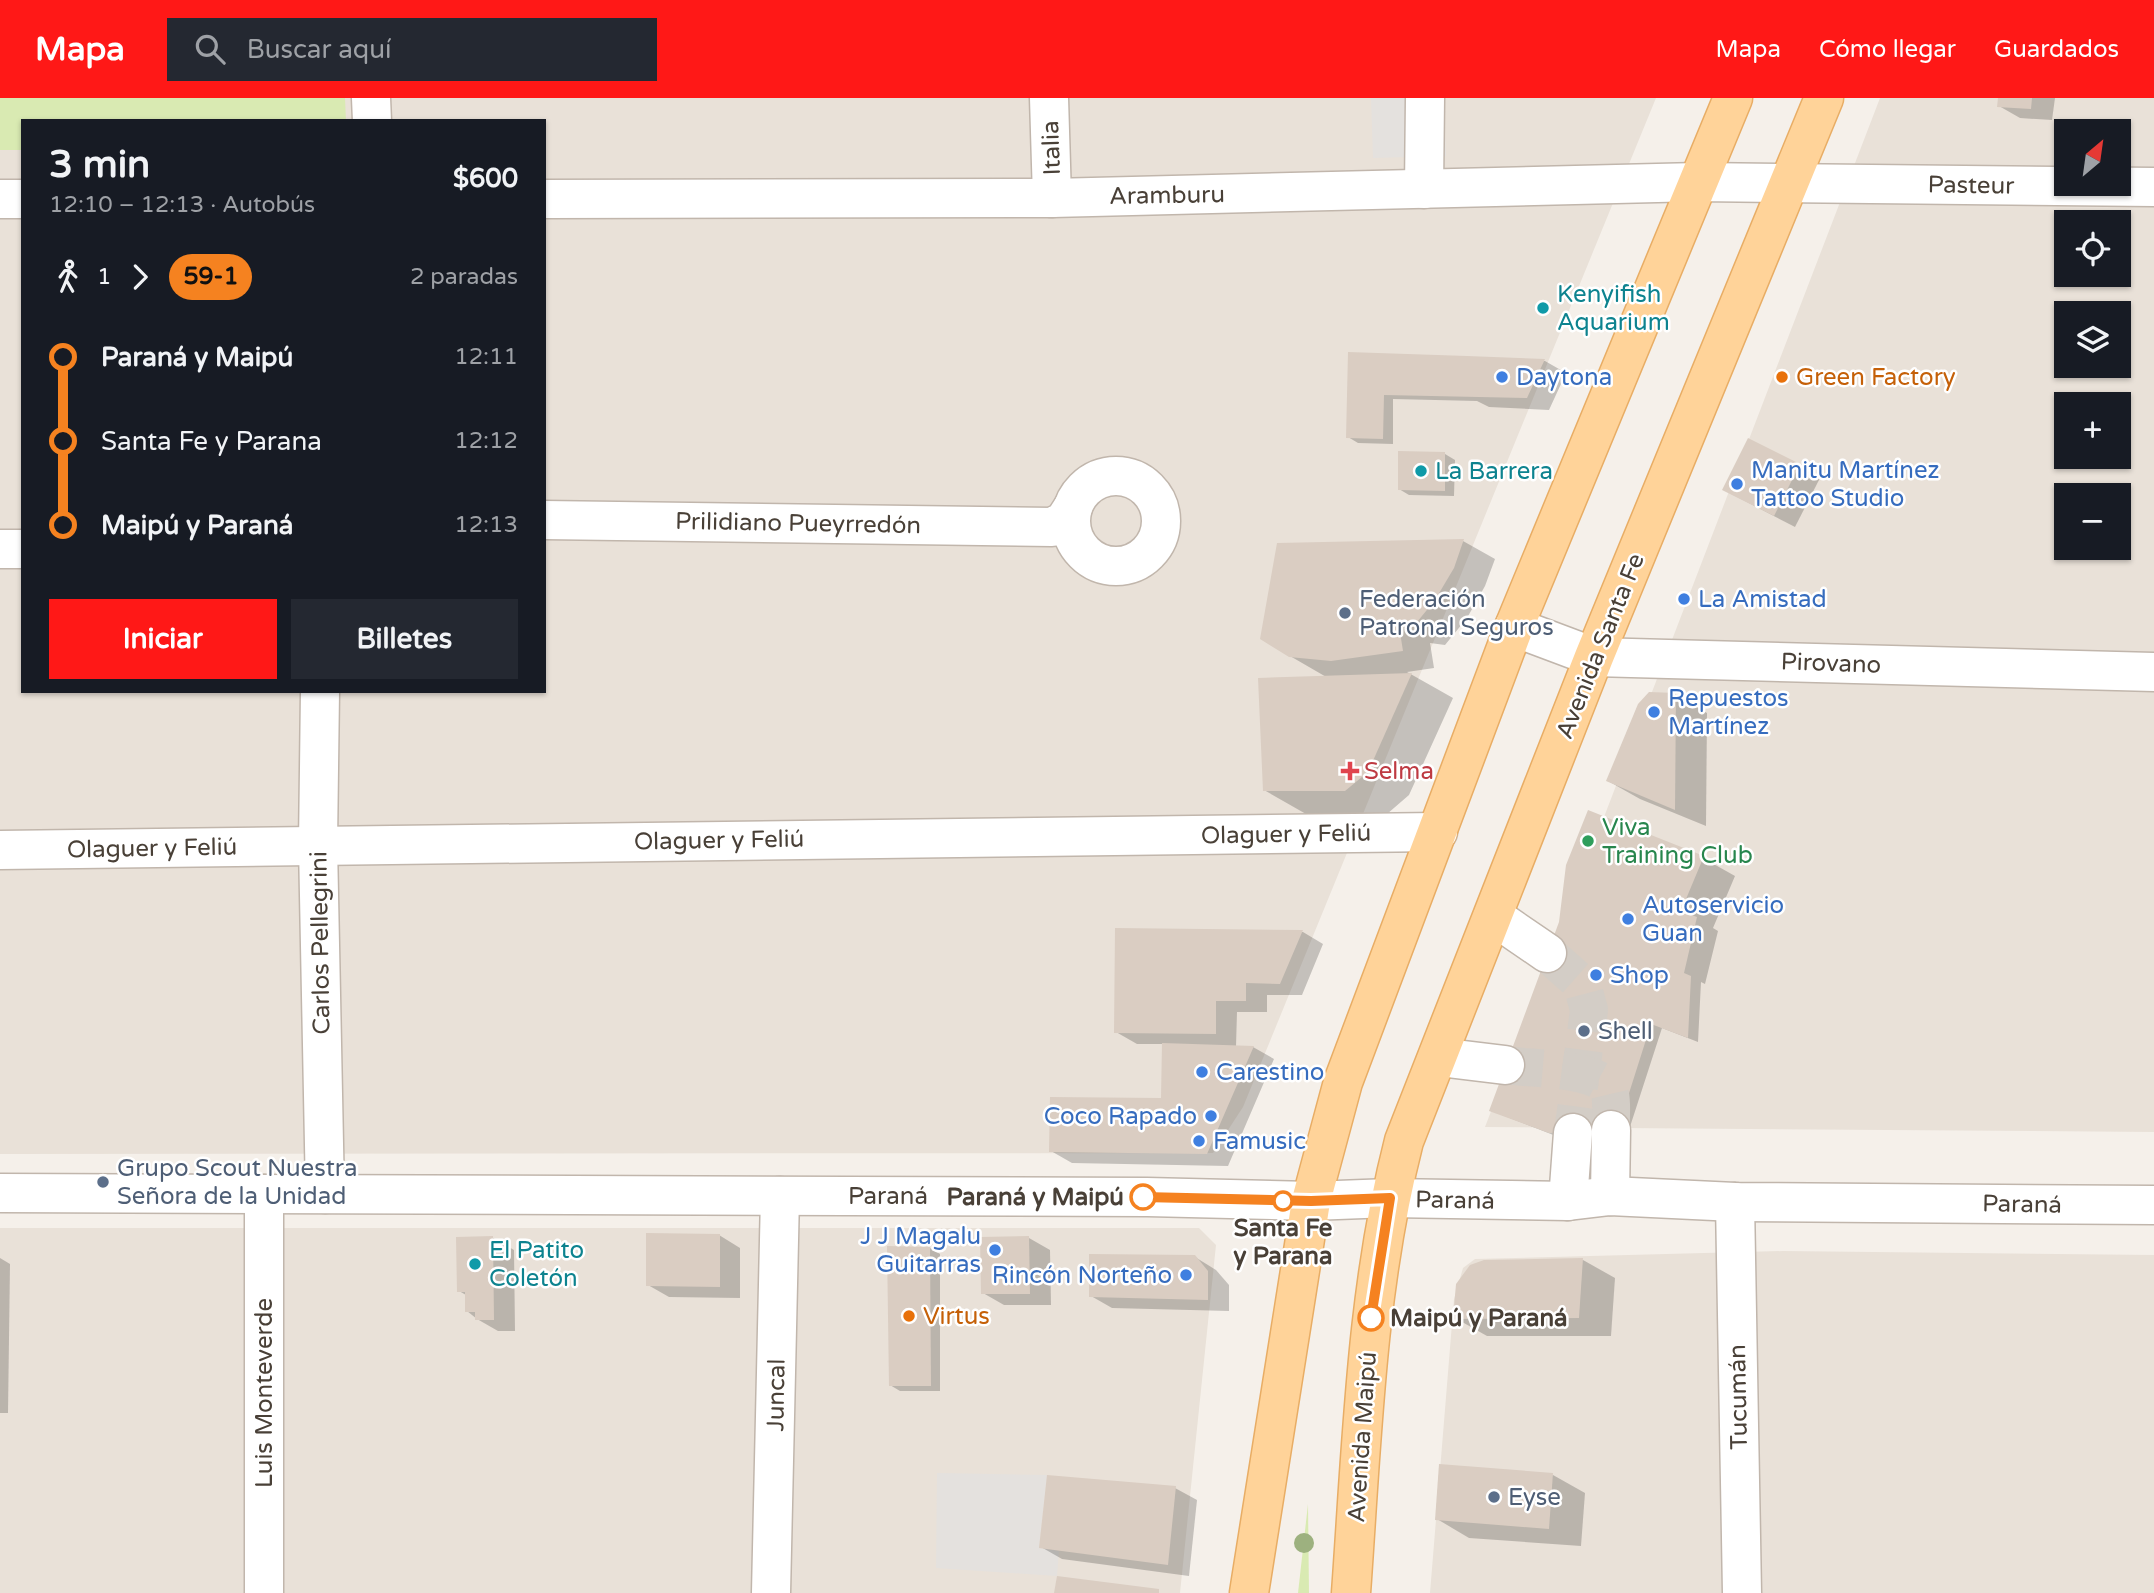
<!DOCTYPE html>
<html lang="es">
<head>
<meta charset="utf-8">
<style>
  :root { --surface:#171b24; --page:#242831; --text:#f1f3f6; --muted:#9ea1a6; --accent:#ff1817 }
  body { margin:0; font-family:"Varela Round",sans-serif; background:var(--page); color:var(--text); height:100vh; display:flex; flex-direction:column; font-size:26px; white-space:nowrap }
  * { box-sizing:border-box; margin:0 }
  p { font-size:23px; color:var(--muted) }
  .icon { flex:none; width:38px; height:38px; fill:none; stroke:currentColor; stroke-width:2; stroke-linecap:round; stroke-linejoin:round }
  .map { position:relative; flex:1; overflow:hidden }
  .sheet { position:absolute; left:21px; top:21px; width:525px; height:574px; display:flex; flex-direction:column; background:var(--surface); border-radius:0px; box-shadow:0 2px 5px #0004 }
  .sheet>* { flex:none }
  .badge { padding:0 14px; border-radius:23px; font-size:24px; line-height:46px }
  .needle { width:46px; rotate:29deg }
  .fabs { position:absolute; left:2054px; top:21px; display:grid; gap:14px }
  .fabs a { display:grid; place-items:center; width:77px; height:77px; border-radius:0px; background:var(--surface); box-shadow:0 2px 5px #0004; font-size:35px }
  .map>.badge { position:absolute; translate:-50% -50%; box-shadow:0 0 0 4px #fff }
  .legs { display:flex; align-items:center; gap:10px; height:77px; padding:0 28px; font-size:23px }
  .legs p { margin-inline-start:auto }
  .headline { display:flex; align-items:center; justify-content:space-between; height:119px; padding:0 28px }
  h1 { font-size:38px; font-weight:700; line-height:52px }
  .action { display:flex; gap:14px; margin-top:auto; padding:14px 28px }
  .action a { flex:1; height:80px; border-radius:0px; background:var(--accent); color:#fff; font-size:28px; font-weight:700; line-height:80px; text-align:center }
  .action a+a { background:var(--page); color:var(--text) }
  ul { padding:0 28px; list-style:none }
  li { display:flex; align-items:center; gap:24px; height:84px; font-size:26px }
  li i { display:grid; place-items:center; width:10px; height:100%; margin:0 9px; background:currentColor }
  li i::after { content:''; width:18px; height:18px; margin:-9px; border:5px solid; border-radius:50%; background:var(--surface) }
  li p { margin-inline-start:auto }
  li:first-child i { background:linear-gradient(#0000 50%,currentColor 0) }
  li:last-child i { background:linear-gradient(currentColor 50%,#0000 0) }
  header { display:flex; align-items:center; gap:42px; box-sizing:border-box; height:98px; padding:0 35px; background:var(--accent); color:#fff }
  header strong { font-size:33px }
  nav { display:flex; gap:38px; margin-inline-start:auto; font-size:24px }
  .search { width:490px; height:63px; background:var(--page); display:flex; align-items:center; gap:18px; box-sizing:border-box; padding:0 24px; border-radius:0px; color:var(--muted); font-size:26px }
  .map>svg:first-child { display:block }
  .residential { fill:#e9e1d8; fill-rule:evenodd }
  .green { fill:#d9eab2 }
  .parking { fill:#e4e1de }
  .shadow { fill:#0003 }
  .building { fill:#dacdc2 }
  .lines { fill:none; stroke-linecap:round; stroke-linejoin:round }
  .minor-tunnel { stroke:#d3cdc6; stroke-width:38; stroke-dasharray:38 19; stroke-linecap:butt }
  .minor-casing { stroke:#c1b6ac; stroke-width:41 }
  .major-casing { stroke:#e8ad65; stroke-width:41 }
  .minor { stroke:#fff; stroke-width:38 }
  .major { stroke:#ffd399; stroke-width:38 }
  .tree { fill:#9db17f }
  .line-1-casing { stroke:#fff; stroke-width:16 }
  .line-1 { stroke:#f58220; stroke-width:10 }
  .culture-dot { fill:#0f9aa8; stroke:#fff; stroke-width:2.5 }
  .shop-dot { fill:#3f7fe0; stroke:#fff; stroke-width:2.5 }
  .food-dot { fill:#e8710a; stroke:#fff; stroke-width:2.5 }
  .service-dot { fill:#5c6f8a; stroke:#fff; stroke-width:2.5 }
  .health-dot { fill:#e0444e; stroke:#fff; stroke-width:2.5 }
  .leisure-dot { fill:#2e9e5b; stroke:#fff; stroke-width:2.5 }
  .stop-1-dot { fill:#fff; stroke:#f58220; stroke-width:3.5 }
  .labels { text-anchor:middle; stroke-width:5; stroke-linejoin:round; paint-order:stroke }
  .street-label { font-size:24px; fill:#494037; stroke:#fff }
  .culture-label { font-size:24px; fill:#0d838f; stroke:#fff; text-anchor:start }
  .shop-label { font-size:24px; fill:#366cbe; stroke:#fff; text-anchor:start }
  .food-label { font-size:24px; fill:#c56008; stroke:#fff; text-anchor:start }
  .service-label { font-size:24px; fill:#4e5e75; stroke:#fff; text-anchor:start }
  .health-label { font-size:24px; fill:#be3a42; stroke:#fff; text-anchor:start }
  .leisure-label { font-size:24px; fill:#27864d; stroke:#fff; text-anchor:start }
  .stop-label { font-size:24px; font-weight:bold; fill:#494037; stroke:#fff; text-anchor:end }
</style>
</head>
<body>
<header>
<strong>Mapa</strong>
<div class="search"><svg class="icon" aria-label="search" viewBox="0 0 24 24"><circle cx="10" cy="10" r="6"/><path d="M15 15l6 6"/></svg>Buscar aquí</div>
<nav><a>Mapa</a><a>Cómo llegar</a><a>Guardados</a></nav>
</header>
<div class="map">
<svg width="2154" height="1495" viewBox="0 0 2154 1495">
  <rect width="100%" height="100%" fill="#f5f0ea"/>
  <g class="residential">
    <path d="M0,0h1656l-413,1009 -30,46 -1213,1zM23,23h521v570h-521z"/>
    <path d="M1880,0h274v1034l-669,-5zM2067,33h52v53h-52zM2067,124h52v53h-52zM2067,215h52v53h-52zM2067,306h52v53h-52zM2067,397h52v53h-52z"/>
    <polygon points="0,1130 1199,1130 1216,1147 1180,1495 0,1495"/>
    <polygon points="1783,1153 2154,1157 2154,1495 1430,1495 1454,1201 1463,1170 1475,1161"/>
  </g>
  <g class="green">
    <polygon points="0,0 345,0 346,23 23,23 23,52 0,52"/>
    <polygon points="1308,1406 1309,1495 1298,1495"/>
  </g>
  <g class="parking">
    <polygon points="1371,0 1443,0 1446,58 1373,60"/>
    <polygon points="937,1375 1047,1377 1039,1450 1059,1453 1057,1478 936,1470"/>
  </g>
  <g class="shadow">
    <polygon points="2000,0 2055,0 2052,22 2020,20 1999,8"/>
    <polygon points="1350,256 1545,263 1566,275 1549,312 1489,309 1477,303 1393,301 1393,346 1358,345 1348,339"/>
    <polygon points="1445,356 1455,362 1454,398 1409,397 1399,391"/>
    <polygon points="1799,368 1820,380 1795,429 1724,392"/>
    <polygon points="1463,443 1495,461 1485,488 1467,520 1445,547 1430,545 1434,570 1407,574 1453,600 1409,697 1387,716 1306,716 1264,692 1328,580 1290,558"/>
    <polygon points="1676,597 1707,615 1706,728 1640,701 1608,683"/>
    <polygon points="1703,760 1735,778 1713,830 1718,833 1705,886 1701,884 1698,944 1662,930 1627,1038 1561,1040 1502,1017"/>
    <polygon points="1117,832 1303,834 1323,846 1302,897 1267,897 1267,914 1237,914 1236,949 1253,949 1274,961 1228,1068 1072,1065 1051,1053 1162,1001 1164,946 1137,946 1116,934"/>
    <polygon points="719,1137 740,1150 740,1200 669,1199 648,1187"/>
    <polygon points="493,1140 514,1152 515,1233 498,1233 477,1221 467,1213 466,1197 459,1193"/>
    <polygon points="1029,1140 1050,1152 1051,1207 1004,1207 983,1195"/>
    <polygon points="930,1150 940,1156 940,1293 900,1293 890,1287"/>
    <polygon points="1195,1159 1216,1172 1229,1187 1229,1213 1112,1210 1091,1198"/>
    <polygon points="0,1160 10,1166 8,1315 0,1315"/>
    <polygon points="1583,1162 1615,1180 1611,1238 1487,1238 1455,1220 1484,1164"/>
    <polygon points="1553,1377 1585,1395 1581,1448 1469,1440 1437,1421"/>
    <polygon points="1175,1390 1197,1402 1189,1478 1062,1461 1041,1449"/>
  </g>
  <g class="building">
    <polygon points="1998,0 2032,0 2031,11 1997,9"/>
    <polygon points="1348,254 1467,258 1545,261 1527,300 1384,297 1383,341 1346,340"/>
    <polygon points="1748,340 1800,366 1774,418 1722,392"/>
    <polygon points="1398,353 1445,354 1445,393 1398,392"/>
    <polygon points="1464,441 1454,470 1435,502 1413,529 1399,528 1403,553 1331,563 1289,559 1260,541 1277,445"/>
    <polygon points="1412,575 1368,674 1345,693 1263,693 1258,580"/>
    <polygon points="1649,594 1676,595 1675,712 1606,683 1638,606"/>
    <polygon points="1588,712 1704,758 1681,813 1697,819 1684,875 1691,878 1688,940 1651,926 1617,1033 1549,1035 1489,1013 1559,824 1566,767"/>
    <polygon points="1115,830 1303,832 1280,886 1246,885 1246,903 1216,903 1216,936 1114,935"/>
    <polygon points="1162,945 1254,948 1207,1056 1049,1054 1050,999 1161,1000"/>
    <polygon points="646,1135 720,1136 720,1189 646,1188"/>
    <polygon points="493,1138 494,1222 475,1222 475,1214 465,1214 465,1194 457,1194 456,1139"/>
    <polygon points="1029,1138 1030,1196 981,1196 980,1139"/>
    <polygon points="887,1148 930,1149 931,1288 889,1288"/>
    <polygon points="1089,1156 1195,1157 1208,1173 1208,1202 1089,1199"/>
    <polygon points="1583,1160 1579,1220 1453,1221 1456,1186 1470,1167 1484,1162"/>
    <polygon points="1439,1366 1553,1375 1549,1431 1435,1422"/>
    <polygon points="1047,1377 1176,1388 1168,1467 1039,1450"/>
    <polygon points="1057,1478 1159,1491 1159,1495 1054,1495"/>
  </g>
  <g class="lines">
    <g class="minor-tunnel">
      <polyline points="1547,855 1582,886 1589,912 1573,1035"/>
      <path d="M1505,967c23,4 96,2 104,26 4,11 1,28 2,39"/>
    </g>
    <g class="minor-casing">
      <g id="minor">
        <polyline points="371,0 372,23"/>
        <polyline points="1049,0 1052,100"/>
        <polyline points="1424,91 1425,0"/>
        <polyline points="0,101 23,101"/>
        <polyline points="544,101 1052,100 1698,84 2154,89"/>
        <circle cx="1116" cy="423" r="45"/>
        <polyline points="544,422 1052,429 1064,423 1073,409"/>
        <polyline points="0,451 23,451"/>
        <polyline points="1514,529 1594,559 2154,574"/>
        <polyline points="320,593 318,747 325,1096"/>
        <polyline points="0,752 1438,734"/>
        <polyline points="1493,818 1547,855"/>
        <polyline points="1439,959 1505,967"/>
        <polyline points="0,1095 1147,1099 1311,1103 1390,1100 1568,1103 1610,1098 1735,1104 2154,1107"/>
        <polyline points="1610,1098 1611,1032"/>
        <polyline points="1568,1103 1573,1035"/>
        <polyline points="1735,1104 1742,1495"/>
        <polyline points="264,1495 264,1096"/>
        <polyline points="771,1495 780,1098"/>
      </g>
    </g>
    <g class="major-casing">
      <g id="major">
        <polyline points="1249,1495 1311,1103 1343,984 1514,529 1733,0"/>
        <path d="M1351,1495c11,-152 15,-304 53,-452l190,-484 230,-559"/>
      </g>
    </g>
    <use href="#minor" class="minor"/>
    <use href="#major" class="major"/>
  </g>
  <circle class="tree" cx="1304" cy="1445" r="10"/>
  <g class="lines">
    <g class="line-1-casing">
      <polyline id="line-1" points="1143,1099 1311,1103 1390,1100 1371,1220"/>
    </g>
    <use href="#line-1" class="line-1"/>
  </g>
  <g class="culture-dot">
    <circle cx="1543" cy="210" r="7"/>
    <circle cx="1421" cy="373" r="7"/>
    <circle cx="475" cy="1166" r="7"/>
  </g>
  <g class="shop-dot">
    <circle cx="1502" cy="279" r="7"/>
    <circle cx="1737" cy="386" r="7"/>
    <circle cx="1684" cy="501" r="7"/>
    <circle cx="1654" cy="614" r="7"/>
    <circle cx="1628" cy="821" r="7"/>
    <circle cx="1596" cy="877" r="7"/>
    <circle cx="1202" cy="974" r="7"/>
    <circle cx="1211" cy="1018" r="7"/>
    <circle cx="1199" cy="1043" r="7"/>
    <circle cx="995" cy="1152" r="7"/>
    <circle cx="1186" cy="1177" r="7"/>
  </g>
  <g class="food-dot">
    <circle cx="1782" cy="279" r="7"/>
    <circle cx="909" cy="1218" r="7"/>
  </g>
  <g class="service-dot">
    <circle cx="1345" cy="515" r="7"/>
    <circle cx="1584" cy="933" r="7"/>
    <circle cx="103" cy="1084" r="7"/>
    <circle cx="1494" cy="1399" r="7"/>
  </g>
  <path class="health-dot" d="M1346.5 662.5h7v7h7v7h-7v7h-7v-7h-7v-7h7z"/>
  <circle class="leisure-dot" cx="1588" cy="743" r="7"/>
  <g class="stop-1-dot">
    <circle cx="1143" cy="1099" r="12"/>
    <circle cx="1283" cy="1103" r="9"/>
    <circle cx="1371" cy="1220" r="12"/>
  </g>
  <g class="labels">
    <g class="street-label">
      <text transform="translate(1051 50) rotate(-92)" y="8">Italia</text>
      <text transform="translate(1971 87) rotate(1)" y="8">Pasteur</text>
      <text transform="translate(1167 97) rotate(-1)" y="8">Aramburu</text>
      <text transform="translate(798 425) rotate(1)" y="8">Prilidiano Pueyrredón</text>
      <text transform="translate(1600 548) rotate(-68)" y="8">Avenida Santa Fe</text>
      <text transform="translate(1831 565) rotate(2)" y="8">Pirovano</text>
      <text transform="translate(1286 736) rotate(-1)" y="8">Olaguer y Feliú</text>
      <text transform="translate(719 742) rotate(-1)" y="8">Olaguer y Feliú</text>
      <text transform="translate(152 750) rotate(-1)" y="8">Olaguer y Feliú</text>
      <text transform="translate(320 845) rotate(-91)" y="8">Carlos Pellegrini</text>
      <text x="888" y="1106">Paraná</text>
      <text transform="translate(1455 1102) rotate(1)" y="8">Paraná</text>
      <text transform="translate(2022 1106) rotate(1)" y="8">Paraná</text>
      <text transform="translate(264 1295) rotate(-90)" y="8">Luis Monteverde</text>
      <text transform="translate(776 1297) rotate(-89)" y="8">Juncal</text>
      <text transform="translate(1738 1299) rotate(-91)" y="8">Tucumán</text>
      <text transform="translate(1362 1339) rotate(-86)" y="8">Avenida Maipú</text>
    </g>
    <g class="culture-label">
      <text x="1557" y="204">Kenyifish<tspan x="1557" dy="28">Aquarium</tspan></text>
      <text x="1435" y="381">La Barrera</text>
      <text x="489" y="1160">El Patito<tspan x="489" dy="28">Coletón</tspan></text>
    </g>
    <g class="shop-label">
      <text x="1516" y="287">Daytona</text>
      <text x="1751" y="380">Manitu Martínez<tspan x="1751" dy="28">Tattoo Studio</tspan></text>
      <text x="1698" y="509">La Amistad</text>
      <text x="1668" y="608">Repuestos<tspan x="1668" dy="28">Martínez</tspan></text>
      <text x="1642" y="815">Autoservicio<tspan x="1642" dy="28">Guan</tspan></text>
      <text x="1610" y="885">Shop</text>
      <text x="1216" y="982">Carestino</text>
      <text x="1197" y="1026" text-anchor="end">Coco Rapado</text>
      <text x="1213" y="1051">Famusic</text>
      <text x="981" y="1146" text-anchor="end">J J Magalu<tspan x="981" dy="28">Guitarras</tspan></text>
      <text x="1172" y="1185" text-anchor="end">Rincón Norteño</text>
    </g>
    <g class="food-label">
      <text x="1796" y="287">Green Factory</text>
      <text x="923" y="1226">Virtus</text>
    </g>
    <g class="service-label">
      <text x="1359" y="509">Federación<tspan x="1359" dy="28">Patronal Seguros</tspan></text>
      <text x="1598" y="941">Shell</text>
      <text x="117" y="1078">Grupo Scout Nuestra<tspan x="117" dy="28">Señora de la Unidad</tspan></text>
      <text x="1508" y="1407">Eyse</text>
    </g>
    <g class="health-label">
      <text x="1364" y="681">Selma</text>
    </g>
    <g class="leisure-label">
      <text x="1602" y="737">Viva<tspan x="1602" dy="28">Training Club</tspan></text>
    </g>
    <g class="stop-label">
      <text x="1124" y="1107">Paraná y Maipú</text>
      <text x="1283" y="1138" text-anchor="middle">Santa Fe<tspan x="1283" dy="28">y Parana</tspan></text>
      <text x="1390" y="1228" text-anchor="start">Maipú y Paraná</text>
    </g>
  </g>
</svg>
<div class="fabs">
<a><svg class="needle" viewBox="-14 -14 28 28"><path d="M0-13l5 13h-10z" fill="#e53935"/><path d="M0 13l5-13h-10z" fill="#9ea1a6"/></svg></a>
<a><svg class="icon" aria-label="locate" viewBox="0 0 24 24"><circle cx="12" cy="12" r="6"/><path d="M12 2v4M12 18v4M2 12h4M18 12h4"/></svg></a>
<a><svg class="icon" aria-label="layers" viewBox="0 0 24 24"><path d="M12 4l9 5-9 5-9-5zM3 14l9 5 9-5"/></svg></a>
<a>+</a>
<a>−</a>
</div>
<section class="sheet">
<div class="headline"><div><h1>3 min</h1><p>12:10 – 12:13 · Autobús</p></div><b>$600</b></div>
<div class="legs"><svg class="icon" aria-label="walk" viewBox="0 0 24 24"><circle cx="13" cy="4" r="2"/><path d="M13 8l-2 6 4 7M11 14l-3 7M7 12l3-4h3l4 4"/></svg>1<svg class="icon" aria-label="forward" viewBox="0 0 24 24"><path d="M9 5l7 7-7 7"/></svg><b class="badge" style="background:#f58220;color:#111">59-1</b><p>2 paradas</p></div>
<ul>
<li><i style="color:#f58220"></i><b>Paraná y Maipú</b><p>12:11</p></li>
<li><i style="color:#f58220"></i><span>Santa Fe y Parana</span><p>12:12</p></li>
<li><i style="color:#f58220"></i><b>Maipú y Paraná</b><p>12:13</p></li>
</ul>
<div class="action"><a>Iniciar</a><a>Billetes</a></div>
</section>
</div>
</body>
</html>
